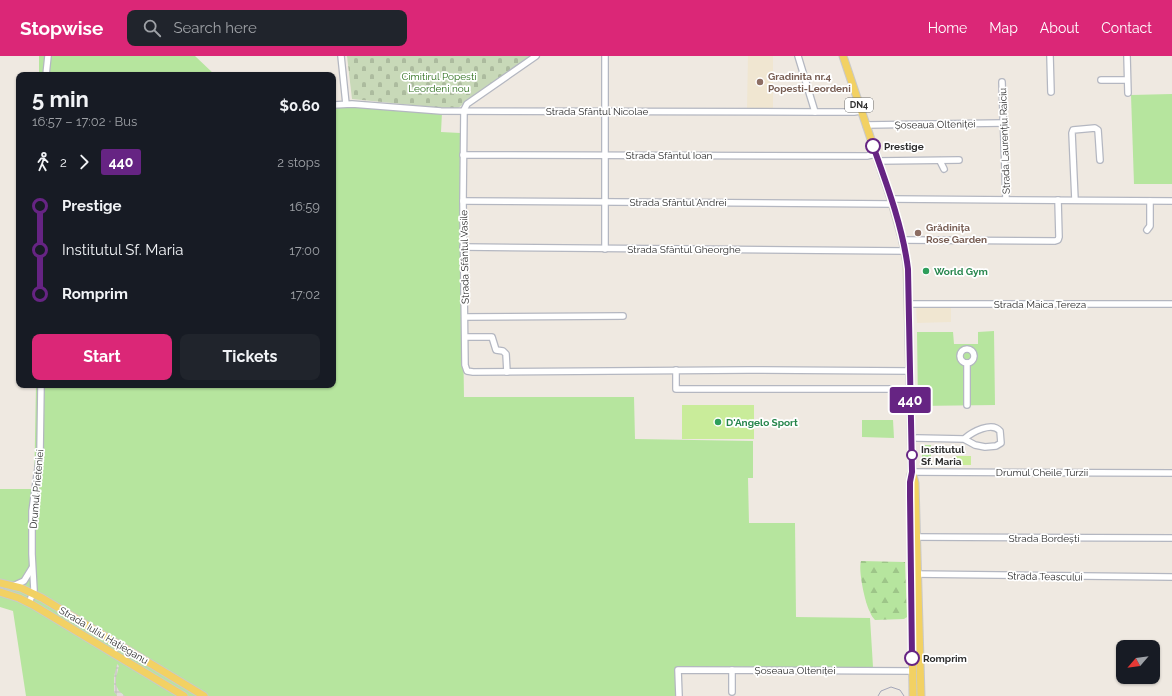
<!DOCTYPE html>
<html lang="en">
<head>
<meta charset="utf-8">
<style>
  :root { --surface:#171b24; --page:#20242c; --text:#f1f3f6; --muted:#9ea1a6; --accent:#db2777 }
  body { margin:0; font-family:Raleway,sans-serif; background:var(--page); color:var(--text); height:100vh; display:flex; flex-direction:column; font-size:15px; white-space:nowrap }
  * { box-sizing:border-box; margin:0 }
  p { font-size:13px; color:var(--muted) }
  .icon { flex:none; width:22px; height:22px; fill:none; stroke:currentColor; stroke-width:2; stroke-linecap:round; stroke-linejoin:round }
  .map { position:relative; flex:1; overflow:hidden }
  .drawer { position:absolute; left:16px; top:16px; width:320px; height:316px; display:flex; flex-direction:column; background:var(--surface); border-radius:8px; box-shadow:0 1px 3px #0004 }
  .drawer>* { flex:none }
  .badge { padding:0 8px; border-radius:3px; font-size:14px; line-height:26px }
  .needle { width:26px; rotate:242deg }
  .controls { position:absolute; left:1116px; top:584px; display:grid; gap:8px }
  .controls a { display:grid; place-items:center; width:44px; height:44px; border-radius:8px; background:var(--surface); box-shadow:0 1px 3px #0004; font-size:20px }
  .map>.badge { position:absolute; translate:-50% -50%; box-shadow:0 0 0 2px #fff }
  .legs { display:flex; align-items:center; gap:6px; height:44px; padding:0 16px; font-size:13px }
  .legs p { margin-inline-start:auto }
  .overview { display:flex; align-items:center; justify-content:space-between; height:68px; padding:0 16px }
  h1 { font-size:22px; font-weight:700; line-height:30px }
  .primary-button { display:flex; gap:8px; margin-top:auto; padding:8px 16px }
  .primary-button a { flex:1; height:46px; border-radius:8px; background:var(--accent); color:#fff; font-size:16px; font-weight:700; line-height:46px; text-align:center }
  .primary-button a+a { background:var(--page); color:var(--text) }
  ul { padding:0 16px; list-style:none }
  li { display:flex; align-items:center; gap:14px; height:44px; font-size:15px }
  li i { display:grid; place-items:center; width:6px; height:100%; margin:0 5px; background:currentColor }
  li i::after { content:''; width:10px; height:10px; margin:-5px; border:3px solid; border-radius:50%; background:var(--surface) }
  li p { margin-inline-start:auto }
  li:first-child i { background:linear-gradient(#0000 50%,currentColor 0) }
  li:last-child i { background:linear-gradient(currentColor 50%,#0000 0) }
  header { display:flex; align-items:center; gap:24px; box-sizing:border-box; height:56px; padding:0 20px; background:var(--accent); color:#fff }
  header strong { font-size:19px }
  nav { display:flex; gap:22px; margin-inline-start:auto; font-size:14px }
  .search { width:280px; height:36px; background:var(--page); display:flex; align-items:center; gap:10px; box-sizing:border-box; padding:0 14px; border-radius:8px; color:var(--muted); font-size:15px }
  .map>svg:first-child { display:block }
  .education { fill:#f0e6d1 }
  .green { fill:#b6e59e }
  .forest { fill:url(#forest-firs) }
  .cemetery { fill:url(#cemetery-stones) }
  .pitch { fill:#c9ec9a }
  .plaza { fill:url(#plaza-grid) }
  .lines { fill:none; stroke-linecap:round; stroke-linejoin:round }
  .minor-casing { stroke:#b4b7c1; stroke-width:8 }
  .major-casing { stroke:#c9c9c9; stroke-width:9 }
  .minor { stroke:#fff; stroke-width:5.5 }
  .major { stroke:#f2d163; stroke-width:7 }
  .tram { stroke:#a3a6b8; stroke-width:1 }
  .line-1-casing { stroke:#fff; stroke-width:9 }
  .line-1 { stroke:#662483; stroke-width:6 }
  .education-dot { fill:#8d6e63; stroke:#fff; stroke-width:1.5 }
  .stop-1-dot { fill:#fff; stroke:#662483; stroke-width:2 }
  .leisure-dot { fill:#2e9e5b; stroke:#fff; stroke-width:1.5 }
  .labels { text-anchor:middle; stroke-width:3.5; stroke-linejoin:round; paint-order:stroke }
  .shield { fill:#fff; stroke:#6d6d6d; stroke-width:1 }
  .shield-label { font-size:9px; font-weight:bold; fill:#2e2e2e }
  .park-label { font-size:10px; fill:#2c6e1b; stroke:#fff }
  .education-label { font-size:10px; font-weight:bold; fill:#785e54; stroke:#fff; text-anchor:start }
  .street-label { font-size:10px; fill:#2e2e2e; stroke:#fff }
  .stop-label { font-size:10px; font-weight:bold; fill:#2e2e2e; stroke:#fff; text-anchor:start }
  .leisure-label { font-size:10px; font-weight:bold; fill:#27864d; stroke:#fff; text-anchor:start }
</style>
</head>
<body>
<header>
<strong>Stopwise</strong>
<div class="search"><svg class="icon" aria-label="search" viewBox="0 0 24 24"><circle cx="10" cy="10" r="6"/><path d="M15 15l6 6"/></svg>Search here</div>
<nav><a>Home</a><a>Map</a><a>About</a><a>Contact</a></nav>
</header>
<div class="map">
<svg width="1172" height="640" viewBox="0 0 1172 640">
  <defs>
    <pattern id="forest-firs" width="22" height="20" patternUnits="userSpaceOnUse"><rect width="22" height="20" fill="#b6e59e"/><path d="M5 1l3.5 6h-7zM16 11l3.5 6h-7z" fill="#9dc588"/></pattern>
    <pattern id="cemetery-stones" width="16" height="16" patternUnits="userSpaceOnUse"><rect width="16" height="16" fill="#c8d9b8"/><path d="M2 7V4a2 2 0 0 1 4 0v3zM10 15v-3a2 2 0 0 1 4 0v3z" fill="#acbb9e"/></pattern>
    <pattern id="plaza-grid" width="8" height="8" patternUnits="userSpaceOnUse"><rect width="8" height="8" fill="#dfdcd8"/><path d="M0 4h8M4 0v8" fill="none" stroke="#c0bdba"/></pattern>
  </defs>
  <rect width="100%" height="100%" fill="#efe9e1"/>
  <g class="education">
    <polygon points="748,0 773,0 773,53 747,52"/>
    <polygon points="951,249 951,266 917,267 916,250"/>
  </g>
  <g class="green">
    <polygon points="39,0 195,0 215,19 39,19"/>
    <polygon points="1172,38 1172,128 1134,128 1131,39"/>
    <polygon points="350,50 442,56 441,76 460,77 464,341 634,341 635,383 753,385 753,422 748,422 749,467 795,467 796,561 870,562 873,611 675,612 675,640 26,640 13,555 0,551 0,433 34,433 36,329 333,329 333,52"/>
    <polygon points="994,275 995,349 918,350 917,276 953,276 954,288 978,288 978,276"/>
    <polygon points="862,364 893,364 894,382 862,381"/>
    <rect x="922" y="389" width="9" height="19"/>
  </g>
  <path class="forest" d="M861,505l44,1 2,55 -3,2 -29,1c-2,-2 -4,-5 -5,-8 -5,-9 -12,-42 -9,-51z"/>
  <polygon class="cemetery" points="347,0 532,0 458,52 442,52 352,43"/>
  <g class="pitch">
    <rect x="682" y="349" width="72" height="34"/>
    <rect x="956" y="400" width="15" height="9"/>
  </g>
  <polygon class="plaza" points="117,608 119,610 116,622 116,629 119,635 125,640 117,640 114,636 114,621"/>
  <g class="lines">
    <g class="minor-casing">
      <g id="minor">
        <polyline points="341,0 346,48"/>
        <polyline points="536,0 467,48 464,54 463,145 465,309 467,315 473,316 748,314 910,315"/>
        <polyline points="605,0 605,193"/>
        <polyline points="798,0 815,56"/>
        <polyline points="1050,0 1051,36"/>
        <polyline points="1127,0 1128,37"/>
        <polyline points="46,19 48,0"/>
        <polyline points="1101,24 1127,24"/>
        <polyline points="1002,26 1006,143"/>
        <polyline points="333,49 352,48 441,55 815,56 854,56 861,55"/>
        <polyline points="866,69 1003,67"/>
        <polyline points="463,99 867,100 876,98"/>
        <polyline points="878,105 959,104"/>
        <polyline points="940,105 944,113"/>
        <polyline points="891,143 1172,145"/>
        <polyline points="1075,144 1072,77 1073,74 1095,72 1098,74 1100,104"/>
        <polyline points="463,145 892,148"/>
        <polyline points="1147,174 1150,170 1150,145"/>
        <polyline points="902,184 1055,185 1058,184 1059,181 1058,144"/>
        <polyline points="463,191 905,195"/>
        <polyline points="909,248 1172,248"/>
        <polyline points="465,261 623,260"/>
        <polyline points="465,281 492,281 496,294 503,295 506,298 507,316"/>
        <circle cx="967" cy="300" r="7"/>
        <polyline points="967,307 967,349"/>
        <polyline points="676,314 676,333 910,333"/>
        <path d="M917,382l47,1 11,6 10,2 11,-1 5,-3 -1,-12c-8,-10 -28,1 -36,8"/>
        <polyline points="912,416 1172,417"/>
        <polyline points="916,481 1172,482"/>
        <polyline points="914,518 1172,521"/>
        <polyline points="13,530 24,525 32,512"/>
        <polyline points="29,547 34,534 32,498 32,455 40,398 41,329"/>
        <polyline points="732,614 732,636"/>
        <polyline points="679,640 678,614 912,615"/>
      </g>
    </g>
    <g class="major-casing">
      <g id="major">
        <polyline points="843,0 891,143 902,182 907,208 912,416 915,427 921,640"/>
        <polyline points="911,418 910,427 913,640"/>
        <polyline points="0,527 21,532 42,542 204,640"/>
        <polyline points="0,536 19,542 33,549 184,640"/>
      </g>
    </g>
    <use href="#minor" class="minor"/>
    <use href="#major" class="major"/>
    <polyline class="tram" points="878,640 881,635 891,631 900,634 904,640"/>
  </g>
  <g class="lines">
    <g class="line-1-casing">
      <path id="line-1" d="M873,90c14,39 30,82 35,123l4,203 -2,10v14l2,162"/>
    </g>
    <use href="#line-1" class="line-1"/>
  </g>
  <g class="education-dot">
    <circle cx="760" cy="26" r="4"/>
    <circle cx="918" cy="177" r="4"/>
  </g>
  <g class="stop-1-dot">
    <circle cx="873" cy="90" r="7"/>
    <circle cx="912" cy="399" r="5"/>
    <circle cx="912" cy="602" r="7"/>
  </g>
  <g class="leisure-dot">
    <circle cx="926" cy="215" r="4"/>
    <circle cx="718" cy="366" r="4"/>
  </g>
  <g class="labels">
    <rect class="shield" x="845" y="42" width="28" height="14" rx="3"/>
    <g class="shield-label">
      <text x="859" y="52">DN4</text>
    </g>
    <g class="park-label">
      <text x="439" y="24">Cimitirul Popesti<tspan x="439" dy="12">Leordeni nou</tspan></text>
    </g>
    <g class="education-label">
      <text x="768" y="24">Gradinita nr.4<tspan x="768" dy="12">Popesti-Leordeni</tspan></text>
      <text x="926" y="175">Grădinița<tspan x="926" dy="12">Rose Garden</tspan></text>
    </g>
    <g class="street-label">
      <text x="597" y="59">Strada Sfântul Nicolae</text>
      <text transform="translate(935 68) rotate(-1)" y="4">Șoseaua Olteniței</text>
      <text transform="translate(1004 85) rotate(-92)" y="4">Strada Laurențiu Raiciu</text>
      <text x="669" y="103">Strada Sfântul Ioan</text>
      <text x="678" y="150">Strada Sfântul Andrei</text>
      <text x="684" y="197">Strada Sfântul Gheorghe</text>
      <text transform="translate(464 201) rotate(-91)" y="4">Strada Sfântul Vasile</text>
      <text x="1040" y="252">Strada Maica Tereza</text>
      <text x="1042" y="420">Drumul Cheile Turzii</text>
      <text transform="translate(36 433) rotate(-85)" y="4">Drumul Prieteniei</text>
      <text x="1044" y="486">Strada Bordești</text>
      <text transform="translate(1045 520) rotate(1)" y="4">Strada Teascului</text>
      <text transform="translate(104 579) rotate(31)" y="4">Strada Iuliu Hațieganu</text>
      <text x="795" y="618">Șoseaua Olteniței</text>
    </g>
    <g class="stop-label">
      <text x="884" y="94">Prestige</text>
      <text x="921" y="397">Institutul<tspan x="921" dy="12">Sf. Maria</tspan></text>
      <text x="923" y="606">Romprim</text>
    </g>
    <g class="leisure-label">
      <text x="934" y="219">World Gym</text>
      <text x="726" y="370">D'Angelo Sport</text>
    </g>
  </g>
</svg>
<div class="controls">
<a><svg class="needle" viewBox="-14 -14 28 28"><path d="M0-13l5 13h-10z" fill="#e53935"/><path d="M0 13l5-13h-10z" fill="#9ea1a6"/></svg></a>
</div>
<b class="badge" style="left:910px;top:344px;background:#662483;color:#fff">440</b>
<section class="drawer">
<div class="overview"><div><h1>5 min</h1><p>16:57 – 17:02 · Bus</p></div><b>$0.60</b></div>
<div class="legs"><svg class="icon" aria-label="walk" viewBox="0 0 24 24"><circle cx="13" cy="4" r="2"/><path d="M13 8l-2 6 4 7M11 14l-3 7M7 12l3-4h3l4 4"/></svg>2<svg class="icon" aria-label="forward" viewBox="0 0 24 24"><path d="M9 5l7 7-7 7"/></svg><b class="badge" style="background:#662483;color:#fff">440</b><p>2 stops</p></div>
<ul>
<li><i style="color:#662483"></i><b>Prestige</b><p>16:59</p></li>
<li><i style="color:#662483"></i><span>Institutul Sf. Maria</span><p>17:00</p></li>
<li><i style="color:#662483"></i><b>Romprim</b><p>17:02</p></li>
</ul>
<div class="primary-button"><a>Start</a><a>Tickets</a></div>
</section>
</div>
</body>
</html>
